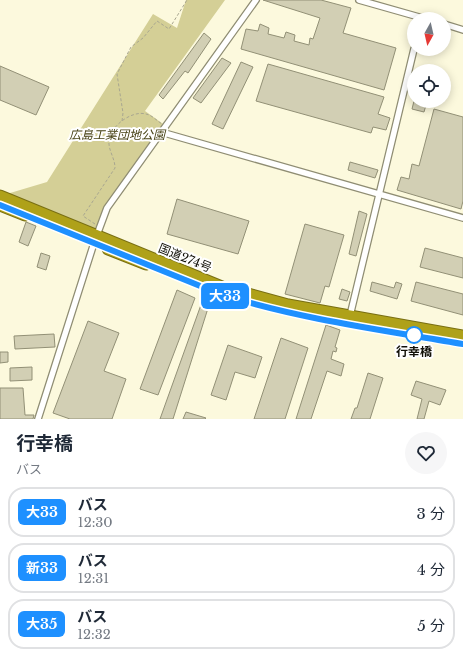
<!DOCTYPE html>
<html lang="ja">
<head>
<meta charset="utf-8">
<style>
  :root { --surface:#fff; --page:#f6f6f7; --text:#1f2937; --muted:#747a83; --line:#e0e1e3 }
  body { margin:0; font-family:"Libre Baskerville","Noto Sans JP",serif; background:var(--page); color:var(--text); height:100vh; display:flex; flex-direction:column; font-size:15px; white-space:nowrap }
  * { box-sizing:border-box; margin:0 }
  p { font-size:13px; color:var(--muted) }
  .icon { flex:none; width:22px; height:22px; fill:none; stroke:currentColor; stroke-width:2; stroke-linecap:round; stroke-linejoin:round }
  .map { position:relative; height:419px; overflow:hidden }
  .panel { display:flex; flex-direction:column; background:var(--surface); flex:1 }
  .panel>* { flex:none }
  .badge { padding:0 8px; border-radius:6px; font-size:14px; line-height:26px }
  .needle { width:26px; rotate:188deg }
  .fabs { position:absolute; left:407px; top:12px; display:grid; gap:8px }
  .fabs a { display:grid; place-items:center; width:44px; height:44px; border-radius:50%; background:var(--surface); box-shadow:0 2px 10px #0003; font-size:20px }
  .map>.badge { position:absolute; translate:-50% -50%; box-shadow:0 0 0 2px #fff }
  .round { display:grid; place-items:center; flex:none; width:42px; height:42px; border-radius:21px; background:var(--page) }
  .headline { display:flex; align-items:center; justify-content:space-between; height:68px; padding:0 16px }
  h1 { font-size:19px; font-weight:700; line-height:30px }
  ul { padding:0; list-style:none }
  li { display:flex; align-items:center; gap:12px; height:50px; margin:0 8px 6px; padding:0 8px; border:2px solid var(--line); border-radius:16px }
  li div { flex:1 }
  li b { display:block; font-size:15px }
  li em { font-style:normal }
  li .badge { min-width:44px; font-weight:700; text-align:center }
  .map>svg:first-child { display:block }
  .green { fill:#d4cf96 }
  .building { fill:#d2cfb4; stroke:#929076 }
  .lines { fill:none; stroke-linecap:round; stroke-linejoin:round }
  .street-casing { stroke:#8f8d73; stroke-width:8 }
  .highway-casing { stroke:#786e13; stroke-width:13 }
  .path { stroke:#a8a690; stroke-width:1; stroke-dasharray:3 2; stroke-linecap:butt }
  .street { stroke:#fff; stroke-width:5.5 }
  .highway { stroke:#afa119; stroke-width:11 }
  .line-casing { stroke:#fff; stroke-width:9 }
  .line { stroke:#1e90ff; stroke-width:6 }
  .stop-dot { fill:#fff; stroke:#1e90ff; stroke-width:2 }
  .labels { text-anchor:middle; stroke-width:4; stroke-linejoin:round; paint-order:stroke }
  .park-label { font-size:12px; font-style:italic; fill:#484316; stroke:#fff }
  .street-label { font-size:12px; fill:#111007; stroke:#fff }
  .stop-label { font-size:12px; font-weight:bold; fill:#111007; stroke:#fff }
</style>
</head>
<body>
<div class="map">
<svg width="463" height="419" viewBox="0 0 463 419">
  <rect width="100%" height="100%" fill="#fcf9dd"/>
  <polygon class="green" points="186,0 225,0 145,111 166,126 108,208 96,236 0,196 47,182 153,14 177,28"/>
  <g class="building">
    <polygon points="263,0 321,0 351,8 343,33 396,48 384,90 241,49 246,29 258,31 260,24 269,28 268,34 284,38 286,32 295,35 294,41 309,45 310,38 313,39 320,18"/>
    <polygon points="204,33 211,39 188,73 185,71 163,99 159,95"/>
    <polygon points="222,58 231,63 201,103 193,98"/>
    <polygon points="241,62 253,67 223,129 212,124"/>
    <polygon points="268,64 384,97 378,114 390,118 386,130 373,127 371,133 256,101"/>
    <polygon points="0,66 49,87 36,115 0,100"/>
    <polygon points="414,101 426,105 424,112 412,109"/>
    <polygon points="434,109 463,117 463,201 461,209 397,190 401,177 409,179 412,164 419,166"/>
    <polygon points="350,162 378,170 375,178 348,170"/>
    <polygon points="177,199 249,221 238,254 167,234"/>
    <polygon points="359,211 367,214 356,256 349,254"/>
    <polygon points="26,222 36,226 28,246 19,242"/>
    <polygon points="305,224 344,235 329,287 325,286 320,303 285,294"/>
    <polygon points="171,248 189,255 186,262 168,255"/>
    <polygon points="425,248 463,258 463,278 420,267"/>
    <polygon points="41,253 50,256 46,270 37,267"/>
    <polygon points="372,282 394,288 396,282 402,284 397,299 370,291"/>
    <polygon points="416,282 463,294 463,315 411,301"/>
    <polygon points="342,289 350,292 347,301 339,299"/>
    <polygon points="177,290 195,298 158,395 140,389"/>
    <polygon points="202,302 209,305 173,419 160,419"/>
    <polygon points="88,321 119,333 104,371 126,379 112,419 70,419 53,413"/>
    <polygon points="326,325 340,330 335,347 337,348 336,352 333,351 331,359 344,364 341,376 327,371 311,419 296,419"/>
    <polygon points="54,334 55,347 15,349 14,336"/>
    <polygon points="281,338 308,348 285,419 254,419"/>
    <polygon points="228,345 262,357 255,378 235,372 226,400 211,395"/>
    <polygon points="0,352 8,352 8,362 0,363"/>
    <polygon points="32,367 32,380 10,381 10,368"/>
    <polygon points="368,373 383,378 370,419 351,419 355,408 357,408"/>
    <polygon points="416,381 446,390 440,405 429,401 424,419 417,419 422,399 411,395"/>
    <polygon points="0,388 23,388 25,415 34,415 33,419 0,419"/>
    <polygon points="186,412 206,418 205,419 183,419"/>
  </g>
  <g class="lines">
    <g class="street-casing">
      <g id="street">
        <polyline points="359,0 426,19"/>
        <polyline points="444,24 463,30"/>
        <polyline points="161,132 463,218"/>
        <polyline points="348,324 414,49"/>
        <polyline points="38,419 94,243 107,208 256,0"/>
      </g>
    </g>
    <g class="highway-casing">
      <g id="highway">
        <polyline points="0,196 222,287 288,305 463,336"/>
        <polyline points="0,205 25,215"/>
        <polyline points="108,249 146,264"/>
      </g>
    </g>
    <g class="path">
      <polyline points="122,121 123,113 117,74 131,47 143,38 157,21 169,29 187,0"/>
      <path d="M95,224l-12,-8 32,-48c0,-10 -7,-18 -6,-27 1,-15 23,-31 37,-27 6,1 11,7 16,10"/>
    </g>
    <use href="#street" class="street"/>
    <use href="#highway" class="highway"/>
  </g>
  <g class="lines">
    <g class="line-casing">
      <path id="line" d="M0,205l220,89c79,25 162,36 243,50"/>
    </g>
    <use href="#line" class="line"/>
  </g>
  <circle class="stop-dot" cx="414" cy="335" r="8"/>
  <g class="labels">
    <g class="park-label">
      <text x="117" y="139">広島工業団地公園</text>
    </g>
    <g class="street-label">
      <text transform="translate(185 258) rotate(22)" y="4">国道274号</text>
    </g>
    <g class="stop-label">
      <text x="414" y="356">行幸橋</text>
    </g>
  </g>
</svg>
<div class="fabs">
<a><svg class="needle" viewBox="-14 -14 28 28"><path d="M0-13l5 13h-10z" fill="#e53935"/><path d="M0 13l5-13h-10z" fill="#747a83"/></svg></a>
<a><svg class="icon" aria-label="locate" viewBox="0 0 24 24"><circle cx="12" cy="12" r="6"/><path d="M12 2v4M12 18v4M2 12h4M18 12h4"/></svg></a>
</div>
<b class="badge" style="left:225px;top:296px;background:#1e90ff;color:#fff">大33</b>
</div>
<section class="panel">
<div class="headline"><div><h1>行幸橋</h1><p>バス</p></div><a class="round"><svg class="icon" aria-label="heart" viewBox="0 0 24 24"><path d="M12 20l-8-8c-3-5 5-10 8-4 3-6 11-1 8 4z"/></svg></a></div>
<ul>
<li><span class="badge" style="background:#1e90ff;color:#fff">大33</span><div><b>バス</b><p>12:30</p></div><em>3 分</em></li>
<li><span class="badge" style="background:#1e90ff;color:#fff">新33</span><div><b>バス</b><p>12:31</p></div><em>4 分</em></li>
<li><span class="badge" style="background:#1e90ff;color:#fff">大35</span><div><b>バス</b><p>12:32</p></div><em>5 分</em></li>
</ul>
</section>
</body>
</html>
